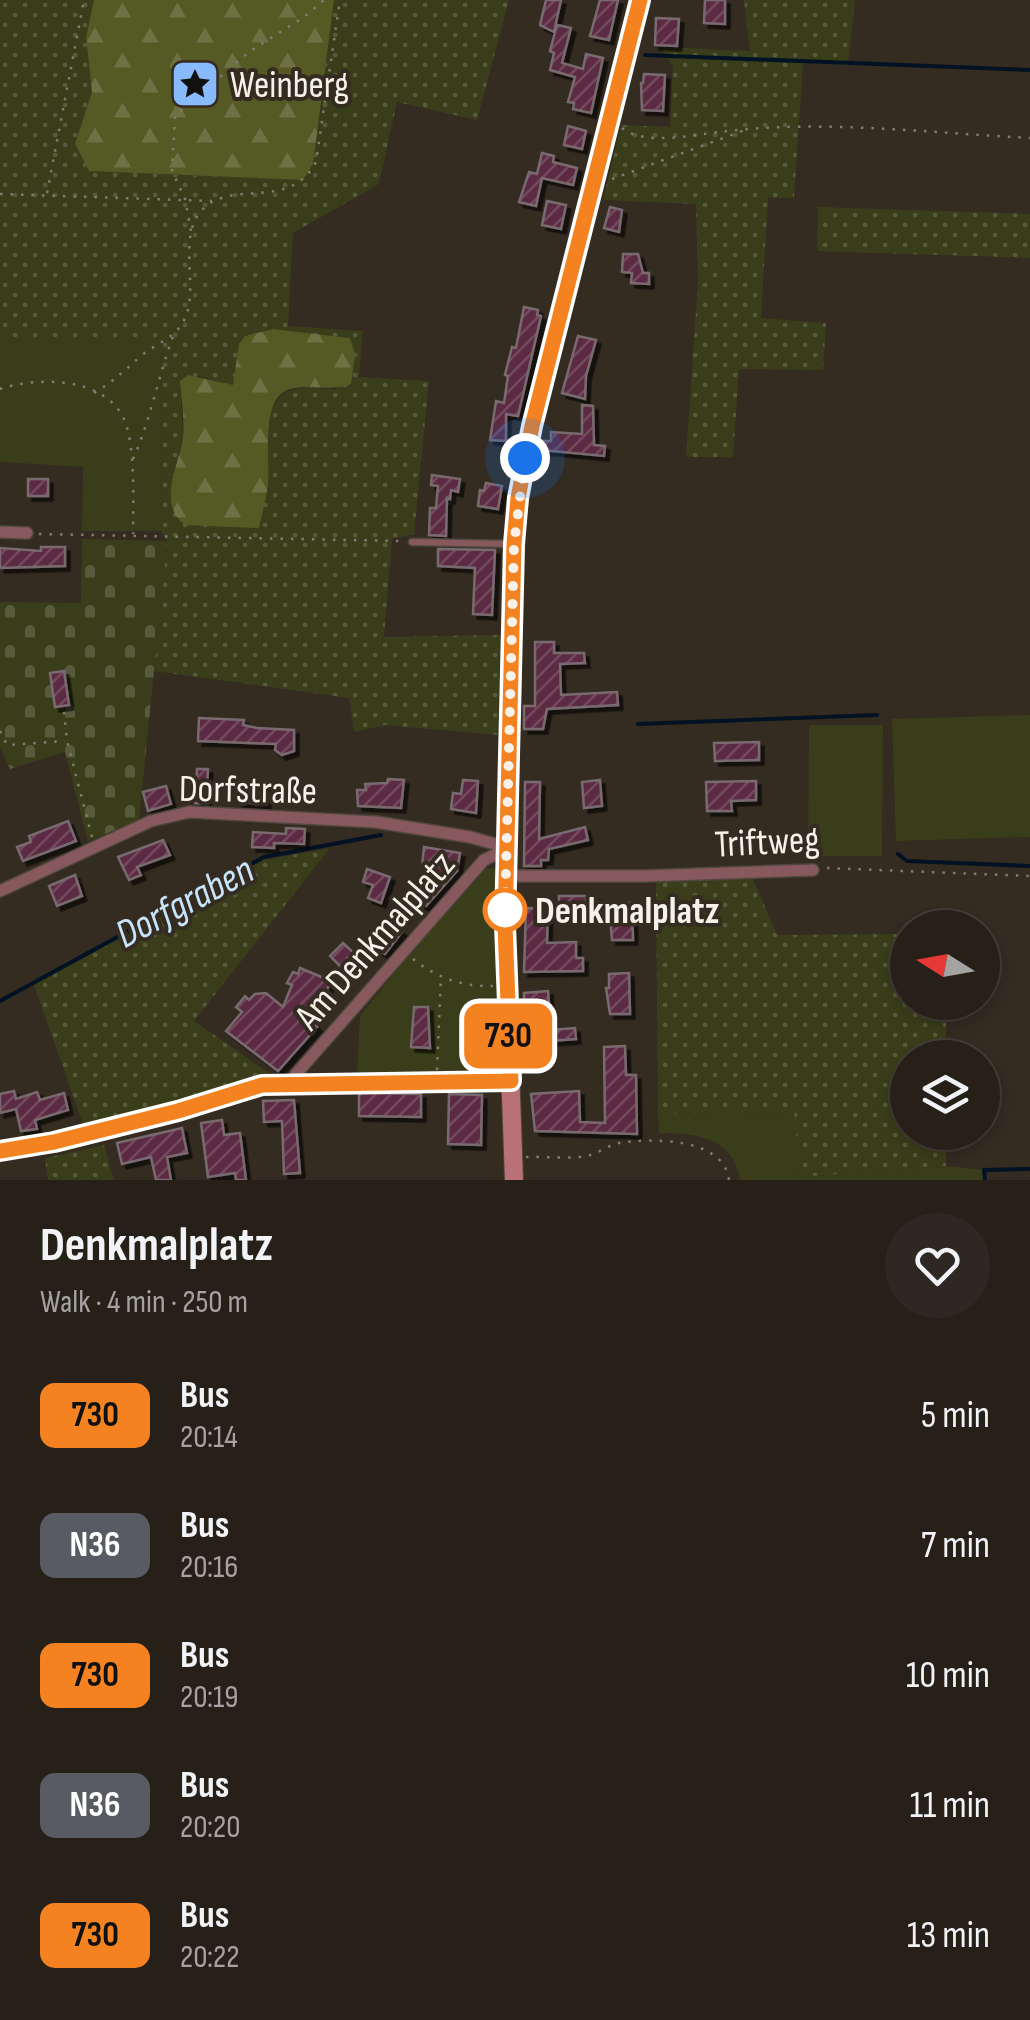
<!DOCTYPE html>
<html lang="en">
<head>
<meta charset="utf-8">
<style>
  :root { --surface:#272019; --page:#2f2822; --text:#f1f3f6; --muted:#a4a3a2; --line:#433e38 }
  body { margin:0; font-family:"Sofia Sans Condensed",sans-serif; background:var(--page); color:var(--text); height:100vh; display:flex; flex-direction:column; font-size:38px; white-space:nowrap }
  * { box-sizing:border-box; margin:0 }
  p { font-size:32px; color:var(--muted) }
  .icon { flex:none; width:55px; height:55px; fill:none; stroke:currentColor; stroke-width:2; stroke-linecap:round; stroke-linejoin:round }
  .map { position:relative; height:1180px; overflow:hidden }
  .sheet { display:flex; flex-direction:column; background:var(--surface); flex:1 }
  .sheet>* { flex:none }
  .badge { padding:0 20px; border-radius:15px; font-size:35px; line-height:65px }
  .needle { width:65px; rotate:281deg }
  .tools { position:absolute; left:890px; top:910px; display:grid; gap:20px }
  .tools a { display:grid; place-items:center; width:110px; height:110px; border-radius:50%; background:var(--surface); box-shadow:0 5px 15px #0003,0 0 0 2px var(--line); font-size:50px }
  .you { position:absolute; width:50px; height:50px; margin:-25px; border:8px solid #fff; border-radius:50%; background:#1a73e8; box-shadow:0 0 0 15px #1a73e833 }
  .map>.badge { position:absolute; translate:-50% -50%; box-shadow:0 0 0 5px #fff }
  .round { display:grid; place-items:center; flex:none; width:105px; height:105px; border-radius:52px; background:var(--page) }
  .head { display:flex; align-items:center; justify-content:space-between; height:170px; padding:0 40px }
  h1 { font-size:48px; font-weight:700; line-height:75px }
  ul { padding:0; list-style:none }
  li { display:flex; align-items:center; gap:30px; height:130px; padding:0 40px }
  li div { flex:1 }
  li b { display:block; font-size:38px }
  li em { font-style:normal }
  li .badge { min-width:110px; font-weight:700; text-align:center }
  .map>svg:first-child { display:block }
  .grass { fill:url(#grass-dots); fill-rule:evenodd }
  .forest { fill:url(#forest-firs) }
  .cemetery { fill:url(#cemetery-stones) }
  .green { fill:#3a3d19 }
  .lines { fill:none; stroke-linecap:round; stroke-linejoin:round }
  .stream { stroke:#001223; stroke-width:4 }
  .building { fill:url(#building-hatch); stroke:#796a70; stroke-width:2.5; filter:url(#shadow) }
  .lane-casing { stroke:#4f473d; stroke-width:9 }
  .street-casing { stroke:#4f473d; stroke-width:14 }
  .secondary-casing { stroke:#4f473d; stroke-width:20 }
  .path { stroke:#837b72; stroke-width:2.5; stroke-dasharray:2.5 8; stroke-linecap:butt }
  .lane { stroke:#87595c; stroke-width:6 }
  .street { stroke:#87595c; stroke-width:11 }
  .secondary { stroke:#b97076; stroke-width:18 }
  .line-casing { stroke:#fff; stroke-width:22 }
  .line { stroke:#f58220; stroke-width:15 }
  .walk { stroke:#f7f1ea; stroke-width:10; stroke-dasharray:0 18 }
  .stop-dot { fill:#fff; stroke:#f58220; stroke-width:5 }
  .labels { text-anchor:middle; stroke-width:8; stroke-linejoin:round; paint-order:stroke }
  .poi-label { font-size:38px; fill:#f7f1ea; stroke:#342b21; text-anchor:start }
  .street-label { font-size:38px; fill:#f7f1ea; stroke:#342b21 }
  .stop-label { font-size:38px; font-weight:bold; fill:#f7f1ea; stroke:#342b21; text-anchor:start }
  .water-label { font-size:40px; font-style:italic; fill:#c8e4fa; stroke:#342b21 }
</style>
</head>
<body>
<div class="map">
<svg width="1030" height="1180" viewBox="0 0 1030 1180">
  <defs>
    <pattern id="grass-dots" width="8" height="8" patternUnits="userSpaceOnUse" patternTransform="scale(2.5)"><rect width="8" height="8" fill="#3a3d19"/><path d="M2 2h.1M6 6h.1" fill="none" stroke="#575a3b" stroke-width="1.8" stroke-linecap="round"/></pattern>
    <pattern id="forest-firs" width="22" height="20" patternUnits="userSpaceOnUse" patternTransform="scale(2.5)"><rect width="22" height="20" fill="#555924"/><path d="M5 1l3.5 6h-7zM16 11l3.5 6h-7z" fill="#6e7144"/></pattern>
    <pattern id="cemetery-stones" width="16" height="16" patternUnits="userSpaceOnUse" patternTransform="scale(2.5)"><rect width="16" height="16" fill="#3a3d19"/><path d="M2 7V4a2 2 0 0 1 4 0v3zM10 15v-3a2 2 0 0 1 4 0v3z" fill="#575a3b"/></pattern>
    <pattern id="building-hatch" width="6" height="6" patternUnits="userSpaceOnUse" patternTransform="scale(2.5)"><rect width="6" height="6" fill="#5b2b42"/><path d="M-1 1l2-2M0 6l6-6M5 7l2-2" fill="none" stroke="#734a5d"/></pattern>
    <filter id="shadow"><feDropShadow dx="4.5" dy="4.5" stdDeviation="0" flood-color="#0009"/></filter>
  </defs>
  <rect width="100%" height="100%" fill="#342b21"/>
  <g class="grass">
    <path d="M0,0h94l-8,37 6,55 -17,52 14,27 213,9 11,-16 21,-164h175l-32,120 -80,-18 -18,82 -86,49 -5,93 75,5 -4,46 70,4 -15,153 -22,5 -8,98 117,-2 -3,100 -113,-10 -31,7 -5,-34 -195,-27 13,-130 -6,-10 1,-188 -162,-2zM273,329l78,9 -15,51c-35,0 -60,-9 -67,35l-100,75 14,-64 -3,-54 19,-5 34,10 12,-50z"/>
    <polygon points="744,0 855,0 848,65 803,63 794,198 768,198 761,318 826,323 823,370 739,369 733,457 686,457 698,281 696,204 603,200 621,125 670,127 673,67 660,47 750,51"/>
    <polygon points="818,207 1030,214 1030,258 817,251"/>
    <polygon points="330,848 194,1021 269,1073 172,1104 84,1127 34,985 264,860"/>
    <polygon points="752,877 777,935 907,934 908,1002 946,1003 946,1057 908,1058 908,1132 946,1133 946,1166 800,1177 793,1112 658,1114 656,881"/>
    <polygon points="104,1145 114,1180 48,1180 45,1158"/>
  </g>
  <g class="forest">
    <polygon points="94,0 334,0 313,164 303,180 89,171 75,144 92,92 86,37"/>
    <path d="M273,329l77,9 5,16 -4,30c-21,8 -40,0 -61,5 -30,8 -20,70 -22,93 -1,15 -6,31 -9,46l-74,-3c-29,-22 -6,-58 -2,-88 2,-18 -2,-38 -3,-56l8,-6 45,10 6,-41 6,-8z"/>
  </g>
  <polygon class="cemetery" points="82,539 167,541 139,820 88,841 65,752 10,769 0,747 0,602 81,603"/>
  <g class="green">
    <polygon points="0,341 162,342 161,531 82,531 83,467 0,462"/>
    <polygon points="1030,715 1030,837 896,841 892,719"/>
    <polygon points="809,725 883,725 882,856 808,856"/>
    <polygon points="496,868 499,890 495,890 493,911 496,913 495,941 502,1072 496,1076 357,1077 360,1016 407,957 486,869"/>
    <path d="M794,1112l6,65 146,-11 38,4 1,10h-245c-6,-43 -45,-47 -81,-47l-1,-19z"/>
  </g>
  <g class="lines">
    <g class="stream">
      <polyline points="645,55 1030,70"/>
      <polyline points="638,724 877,715"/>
      <polyline points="898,854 907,861 1030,866"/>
      <polyline points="0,1001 264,857 381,835"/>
      <polyline points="985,1180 984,1170 1030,1169"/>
    </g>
  </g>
  <g class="building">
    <polygon points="546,0 561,0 554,32 540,25"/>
    <polygon points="600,0 618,0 609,40 590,36"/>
    <polygon points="705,0 725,0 725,24 704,23"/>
    <polygon points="656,18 679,19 677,46 655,45"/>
    <polygon points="557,25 571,28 562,63 583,69 586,54 603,58 591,113 573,109 574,103 568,102 575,77 550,70 554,53 550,51"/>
    <polygon points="644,74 665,75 663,111 642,110 641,83 643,83"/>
    <polygon points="568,126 586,131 582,149 564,145"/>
    <polygon points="542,153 554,156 553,162 577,168 573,185 542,178 536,206 519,202 529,172 537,174"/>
    <polygon points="547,201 566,205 561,229 542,225"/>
    <polygon points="610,207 622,210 619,232 604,228"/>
    <polygon points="623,254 638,254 643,273 649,273 649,284 631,283 632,273 622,272"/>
    <polygon points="524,307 538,310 537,315 541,316 518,416 506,414 506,441 490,440 496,401 504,403 508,376 505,375 512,347 516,348"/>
    <polygon points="578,336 596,340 586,376 585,399 562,393"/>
    <polygon points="582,405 593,406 594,445 605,446 604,456 541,450 542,441 551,441 551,432 582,434"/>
    <polygon points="432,475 460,479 458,492 451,490 450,499 447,498 446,536 429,535 430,508 436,508 438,486 431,485"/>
    <rect x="28" y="479" width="20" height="17"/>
    <polygon points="486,483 502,486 498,509 478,506 480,490 484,491"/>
    <polygon points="41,547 65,547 65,566 0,568 0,548 41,551"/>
    <polygon points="438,549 495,550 492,615 473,614 475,568 438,566"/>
    <polygon points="535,642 554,642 554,653 584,653 585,663 560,664 561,695 617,692 618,705 547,709 543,729 524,729 524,706 535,706"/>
    <polygon points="64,671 69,705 55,707 50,673"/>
    <polygon points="199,718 244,720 243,725 257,728 294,730 294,751 282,755 275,750 276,744 198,741"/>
    <polygon points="759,742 759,760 715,761 714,743"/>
    <polygon points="197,769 208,769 206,804 195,803"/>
    <polygon points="388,779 404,780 401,808 358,806 357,790 366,790 365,784 387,783"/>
    <polygon points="463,780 478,781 476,813 451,809 453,793 461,794"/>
    <polygon points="600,780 602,806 584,808 582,782"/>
    <polygon points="756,781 756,800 731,801 732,811 707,811 706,782"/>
    <polygon points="525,782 540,782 539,839 585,827 588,840 549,849 548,860 541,860 541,866 524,866"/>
    <polygon points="239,783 267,785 266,804 238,802"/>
    <polygon points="166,786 171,804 148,811 143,792"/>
    <polygon points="68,821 76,841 23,861 17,847 31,842 29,836"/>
    <polygon points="286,828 305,829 304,844 274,843 274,848 252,847 253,832 286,834"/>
    <polygon points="163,840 170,855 137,867 141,875 129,880 118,857"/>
    <polygon points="424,847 460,853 457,871 426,906 420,905 415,897 417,886 433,868 422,867"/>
    <polygon points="367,869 390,877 381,903 368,898 373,885 363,882"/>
    <polygon points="75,875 82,896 57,906 49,886"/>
    <polygon points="559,896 596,896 596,902 632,903 633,940 612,940 610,916 559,917"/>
    <polygon points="526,908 548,909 547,943 576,942 576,958 583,958 583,971 524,972"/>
    <polygon points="388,920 402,932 385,954 366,945 376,927 380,928"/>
    <polygon points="343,943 357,956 344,970 330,956"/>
    <polygon points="300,968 331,981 312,1023 317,1027 278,1071 226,1031 242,1012 236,1007 245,996 249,1000 255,994 266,993 283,1007 292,985 287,983 293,972 298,974"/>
    <polygon points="629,973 630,1014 610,1014 606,988 609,988 609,974"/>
    <polygon points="548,991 551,1030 575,1028 576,1039 549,1041 550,1046 546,1046 547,1059 527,1061 524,993"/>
    <polygon points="414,1007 428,1007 430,1048 411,1047"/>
    <polygon points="625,1046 626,1075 636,1075 637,1134 535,1131 531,1094 579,1091 580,1122 605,1123 604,1047"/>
    <polygon points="14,1091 16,1099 37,1092 40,1100 64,1093 68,1110 35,1120 37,1129 21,1131 16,1109 0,1113 0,1094"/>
    <polygon points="359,1093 421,1094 421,1117 359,1116"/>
    <polygon points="449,1094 482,1095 481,1145 448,1144"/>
    <polygon points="294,1100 300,1173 284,1174 282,1121 264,1122 263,1101"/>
    <polygon points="222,1120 224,1135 240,1133 246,1180 236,1180 235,1173 208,1177 201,1123"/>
    <polygon points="182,1128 187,1153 167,1157 171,1180 156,1180 151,1157 122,1164 117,1143"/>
  </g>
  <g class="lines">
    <g class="lane-casing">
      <polyline id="lane" points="412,542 514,544"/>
    </g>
    <g class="street-casing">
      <g id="street">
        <polyline points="0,532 27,533"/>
        <polyline points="508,876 644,876 813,870"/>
        <polyline points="0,891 151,821 189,812 376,822 470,837 509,848"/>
        <polyline points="295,1083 296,1074 484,860 509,848"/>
        <polyline points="0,1151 54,1142 179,1111 261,1085 511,1081"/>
      </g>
    </g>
    <g class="secondary-casing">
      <polyline id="secondary" points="514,1180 505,925 516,520 532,426 640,0"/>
    </g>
    <g class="path">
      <path d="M622,128c22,18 70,7 98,4 97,-13 211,1 310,6"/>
      <polyline points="612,179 745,130"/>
      <polyline points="47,193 84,0"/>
      <polyline points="0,194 212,201"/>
      <polyline points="191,231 185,199 172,171 175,116 249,52 304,17 324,0"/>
      <path d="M0,389c36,-12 102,-13 123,28 13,26 10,87 10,117"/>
      <path d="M94,393c19,-11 32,-24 48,-38 14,-11 32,-17 41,-33 18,-30 -7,-85 19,-112 30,-32 88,2 114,-48l24,-162"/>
      <path d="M133,459c18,-40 25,-83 41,-125"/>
      <polyline points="39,534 401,541"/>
      <polyline points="64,712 67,741 92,837"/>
      <polyline points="0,731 7,745 65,741"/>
      <polyline points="827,868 1030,876"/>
      <path d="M413,959c24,19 50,28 80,27"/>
      <polyline points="437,1070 441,976"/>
      <path d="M526,1157c20,-1 45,3 64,-2 10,-3 19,-10 29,-12 32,-5 105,-6 110,37"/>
    </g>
    <use href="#lane" class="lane"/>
    <use href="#street" class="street"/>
    <use href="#secondary" class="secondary"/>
  </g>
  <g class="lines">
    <g class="line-casing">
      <polyline id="line" points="0,1151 54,1142 178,1111 262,1085 511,1081 505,925 514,544 518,498 532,426 640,0"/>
    </g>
    <use href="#line" class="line"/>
    <polyline class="walk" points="505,910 514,544 525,458"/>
  </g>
  <defs>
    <g id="sight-square" transform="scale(2.5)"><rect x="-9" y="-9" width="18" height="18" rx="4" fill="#89bafc" stroke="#342b21"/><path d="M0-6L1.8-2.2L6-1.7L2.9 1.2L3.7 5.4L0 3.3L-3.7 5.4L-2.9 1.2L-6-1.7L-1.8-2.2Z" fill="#111"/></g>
  </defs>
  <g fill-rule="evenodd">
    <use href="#sight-square" x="195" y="84"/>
  </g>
  <circle class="stop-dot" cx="505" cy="910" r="20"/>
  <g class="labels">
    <g class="poi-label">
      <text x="230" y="97">Weinberg</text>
    </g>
    <g class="street-label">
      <text transform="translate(248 789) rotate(1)" y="13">Dorfstraße</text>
      <text transform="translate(767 841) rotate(-3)" y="13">Triftweg</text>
      <text transform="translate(374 940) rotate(-49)" y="13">Am Denkmalplatz</text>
    </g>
    <g class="stop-label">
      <text x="535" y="923">Denkmalplatz</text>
    </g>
    <g class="water-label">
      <text transform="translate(184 901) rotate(-28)" y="14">Dorfgraben</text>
    </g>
  </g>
</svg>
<div class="tools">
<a><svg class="needle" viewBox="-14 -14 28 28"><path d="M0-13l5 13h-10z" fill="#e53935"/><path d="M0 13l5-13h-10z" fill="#a4a3a2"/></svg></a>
<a><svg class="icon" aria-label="layers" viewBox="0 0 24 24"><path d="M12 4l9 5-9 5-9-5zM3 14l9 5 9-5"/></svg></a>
</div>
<div class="you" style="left:525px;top:458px"></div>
<b class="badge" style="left:508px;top:1036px;background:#f58220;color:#111">730</b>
</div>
<section class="sheet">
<div class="head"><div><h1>Denkmalplatz</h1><p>Walk · 4 min · 250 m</p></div><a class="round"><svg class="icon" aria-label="heart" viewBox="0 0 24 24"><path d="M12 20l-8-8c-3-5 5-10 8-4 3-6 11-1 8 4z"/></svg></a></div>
<ul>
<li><span class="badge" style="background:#f58220;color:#111">730</span><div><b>Bus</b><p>20:14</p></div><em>5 min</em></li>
<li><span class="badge" style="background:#595b62;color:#fff">N36</span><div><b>Bus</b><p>20:16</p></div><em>7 min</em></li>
<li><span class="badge" style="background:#f58220;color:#111">730</span><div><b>Bus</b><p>20:19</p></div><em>10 min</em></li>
<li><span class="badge" style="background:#595b62;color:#fff">N36</span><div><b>Bus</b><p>20:20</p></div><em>11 min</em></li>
<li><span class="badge" style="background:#f58220;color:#111">730</span><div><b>Bus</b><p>20:22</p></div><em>13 min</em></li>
</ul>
</section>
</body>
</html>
